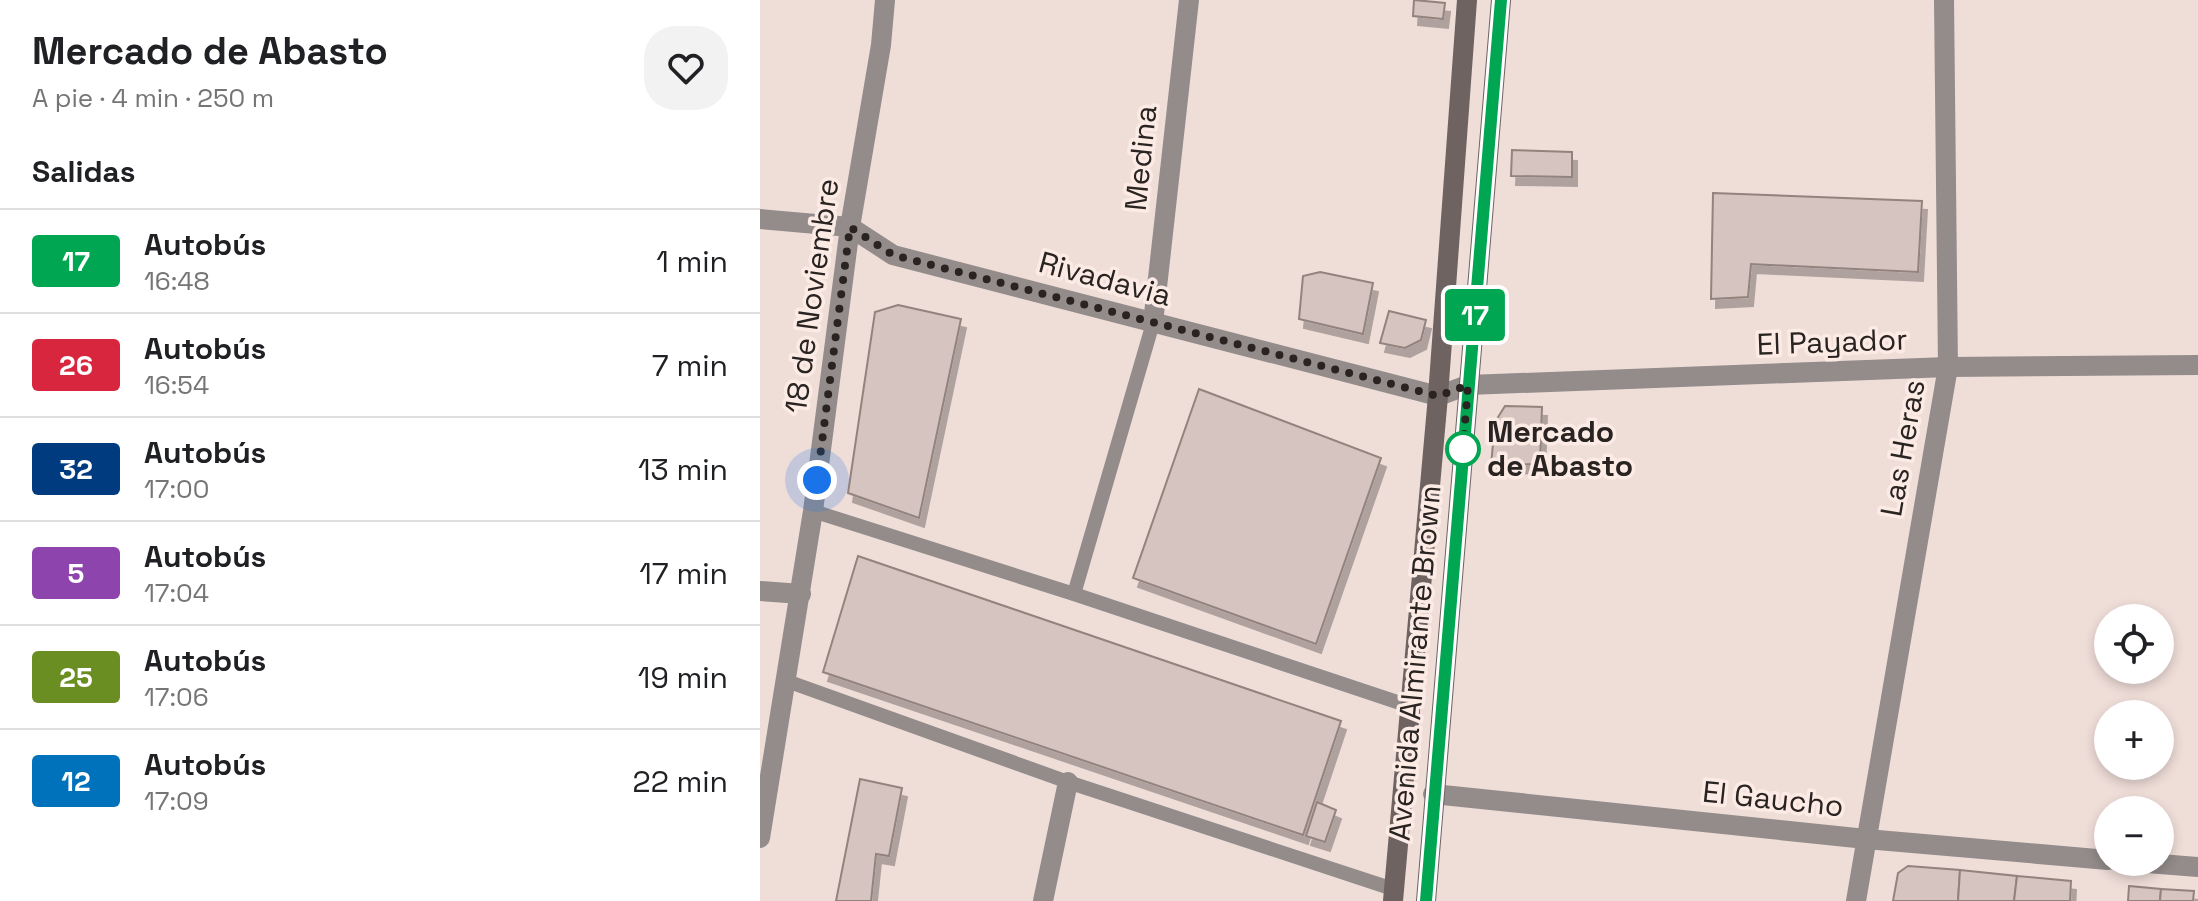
<!DOCTYPE html>
<html lang="es">
<head>
<meta charset="utf-8">
<style>
  :root { --surface:#fff; --page:#f2f2f2; --text:#202124; --muted:#757577; --line:#e0e0e0 }
  body { margin:0; font-family:"Space Grotesk",sans-serif; background:var(--page); color:var(--text); height:100vh; display:flex; flex-direction:column; font-size:30px; white-space:nowrap }
  * { box-sizing:border-box; margin:0 }
  p { font-size:26px; color:var(--muted) }
  .icon { flex:none; width:44px; height:44px; fill:none; stroke:currentColor; stroke-width:2; stroke-linecap:round; stroke-linejoin:round }
  .map { position:relative; flex:1; overflow:hidden }
  .drawer { display:flex; flex-direction:column; background:var(--surface); width:760px }
  .drawer>* { flex:none }
  .badge { padding:0 16px; border-radius:6px; font-size:28px; line-height:52px }
  .buttons { position:absolute; left:1334px; top:604px; display:grid; gap:16px }
  .buttons a { display:grid; place-items:center; width:80px; height:80px; border-radius:50%; background:var(--surface); box-shadow:0 4px 12px #0003; font-size:40px }
  .you { position:absolute; width:40px; height:40px; margin:-20px; border:6px solid #fff; border-radius:50%; background:#1a73e8; box-shadow:0 0 0 12px #1a73e833 }
  .map>.badge { position:absolute; translate:-50% -50%; box-shadow:0 0 0 4px #fff }
  h2 { padding:0 32px; font-size:30px; line-height:72px }
  .round { display:grid; place-items:center; flex:none; width:84px; height:84px; border-radius:32px; background:var(--page) }
  .headline { display:flex; align-items:center; justify-content:space-between; height:136px; padding:0 32px }
  h1 { font-size:38px; font-weight:800; line-height:60px }
  ul { padding:0; list-style:none }
  li { display:flex; align-items:center; gap:24px; height:104px; padding:0 32px; border-top:2px solid var(--line) }
  li div { flex:1 }
  li b { display:block; font-size:30px }
  li em { font-style:normal }
  li .badge { min-width:88px; font-weight:700; text-align:center }
  main { display:flex; flex:1; min-height:0 }
  .map>svg:first-child { display:block }
  .building { fill:#d5c4bf; stroke:#93837e; stroke-width:2; filter:url(#shadow) }
  .lines { fill:none; stroke-linecap:round; stroke-linejoin:round }
  .lane { stroke:#938c8a; stroke-width:14 }
  .street { stroke:#938c8a; stroke-width:20 }
  .secondary { stroke:#6e6360; stroke-width:20 }
  .line-casing { stroke:#fff; stroke-width:18 }
  .line { stroke:#00a651; stroke-width:12 }
  .walk { stroke:#292321; stroke-width:8; stroke-dasharray:0 14.4 }
  .stop-dot { fill:#fff; stroke:#00a651; stroke-width:4 }
  .labels { text-anchor:middle; stroke-width:7; stroke-linejoin:round; paint-order:stroke }
  .street-label { font-size:30px; fill:#292321; stroke:#fcebe5 }
  .stop-label { font-size:30px; font-weight:bold; fill:#292321; stroke:#fcebe5; text-anchor:start }
</style>
</head>
<body>
<main>
<section class="drawer">
<div class="headline"><div><h1>Mercado de Abasto</h1><p>A pie · 4 min · 250 m</p></div><a class="round"><svg class="icon" aria-label="heart" viewBox="0 0 24 24"><path d="M12 20l-8-8c-3-5 5-10 8-4 3-6 11-1 8 4z"/></svg></a></div>
<h2>Salidas</h2>
<ul>
<li><span class="badge" style="background:#00a651;color:#fff">17</span><div><b>Autobús</b><p>16:48</p></div><em>1 min</em></li>
<li><span class="badge" style="background:#d7263d;color:#fff">26</span><div><b>Autobús</b><p>16:54</p></div><em>7 min</em></li>
<li><span class="badge" style="background:#003b80;color:#fff">32</span><div><b>Autobús</b><p>17:00</p></div><em>13 min</em></li>
<li><span class="badge" style="background:#8e44ad;color:#fff">5</span><div><b>Autobús</b><p>17:04</p></div><em>17 min</em></li>
<li><span class="badge" style="background:#6b8e23;color:#fff">25</span><div><b>Autobús</b><p>17:06</p></div><em>19 min</em></li>
<li><span class="badge" style="background:#0072bc;color:#fff">12</span><div><b>Autobús</b><p>17:09</p></div><em>22 min</em></li>
</ul>
</section>
<div class="map">
<svg width="1438" height="901" viewBox="0 0 1438 901">
  <defs>
    <filter id="shadow"><feDropShadow dx="5" dy="9" stdDeviation="0" flood-color="#0004"/></filter>
  </defs>
  <rect width="100%" height="100%" fill="#efddd8"/>
  <g class="building">
    <polygon points="654,0 685,3 683,19 653,16"/>
    <polygon points="752,150 812,152 812,177 751,176"/>
    <polygon points="953,193 1162,201 1158,272 991,264 988,297 951,299"/>
    <polygon points="560,272 613,283 603,334 539,319 543,276"/>
    <polygon points="138,305 201,319 159,518 88,493 115,312"/>
    <polygon points="629,311 666,320 661,340 645,348 620,343"/>
    <polygon points="439,389 621,458 556,644 373,578"/>
    <polygon points="745,406 782,407 780,464 731,465 735,422"/>
    <polygon points="98,556 581,721 543,835 63,672"/>
    <polygon points="100,779 142,788 129,856 116,854 111,901 76,901"/>
    <polygon points="557,802 576,810 565,842 546,836"/>
    <polygon points="1148,866 1200,870 1198,901 1133,901 1138,873"/>
    <polygon points="1200,870 1257,876 1254,901 1198,901"/>
    <polygon points="1257,876 1311,881 1310,901 1254,901"/>
    <polygon points="1369,886 1401,889 1400,901 1368,901"/>
    <polygon points="1401,889 1434,891 1433,901 1400,901"/>
  </g>
  <g class="lines">
    <g class="lane">
      <polyline points="53,511 314,594 652,707"/>
      <polyline points="314,594 393,323"/>
      <polyline points="24,680 308,782 633,889"/>
    </g>
    <g class="street">
      <polyline points="0,219 90,227 133,255 678,396 708,385 1188,367 1438,365"/>
      <polyline points="393,323 429,0"/>
      <polyline points="0,591 41,594"/>
      <polyline points="673,794 1106,839 1348,860"/>
      <polyline points="0,838 53,511 90,227 121,45 125,0"/>
      <polyline points="1375,862 1438,867"/>
      <polyline points="283,901 308,782"/>
      <polyline points="1096,901 1188,367 1184,0"/>
    </g>
    <g class="secondary">
      <polyline points="633,901 678,396 707,0"/>
      <polyline points="666,901 741,0"/>
    </g>
  </g>
  <g class="lines">
    <g class="line-casing">
      <polyline id="line" points="666,901 741,0"/>
    </g>
    <use href="#line" class="line"/>
    <polyline class="walk" points="57,480 90,227 133,255 678,396 708,385 702,461 703,449"/>
  </g>
  <circle class="stop-dot" cx="703" cy="449" r="16"/>
  <g class="labels">
    <g class="street-label">
      <text transform="translate(381 158) rotate(-84)" y="10">Medina</text>
      <text transform="translate(345 279) rotate(15)" y="10">Rivadavia</text>
      <text transform="translate(52 296) rotate(-82)" y="10">18 de Noviembre</text>
      <text transform="translate(1072 342) rotate(-2)" y="10">El Payador</text>
      <text transform="translate(1143 448) rotate(-80)" y="10">Las Heras</text>
      <text transform="translate(655 663) rotate(-85)" y="10">Avenida Almirante Brown</text>
      <text transform="translate(1013 799) rotate(6)" y="10">El Gaucho</text>
    </g>
    <g class="stop-label">
      <text x="727" y="442">Mercado<tspan x="727" dy="34">de Abasto</tspan></text>
    </g>
  </g>
</svg>
<div class="buttons">
<a><svg class="icon" aria-label="locate" viewBox="0 0 24 24"><circle cx="12" cy="12" r="6"/><path d="M12 2v4M12 18v4M2 12h4M18 12h4"/></svg></a>
<a>+</a>
<a>−</a>
</div>
<div class="you" style="left:57px;top:480px"></div>
<b class="badge" style="left:715px;top:315px;background:#00a651;color:#fff">17</b>
</div>
</main>
</body>
</html>
